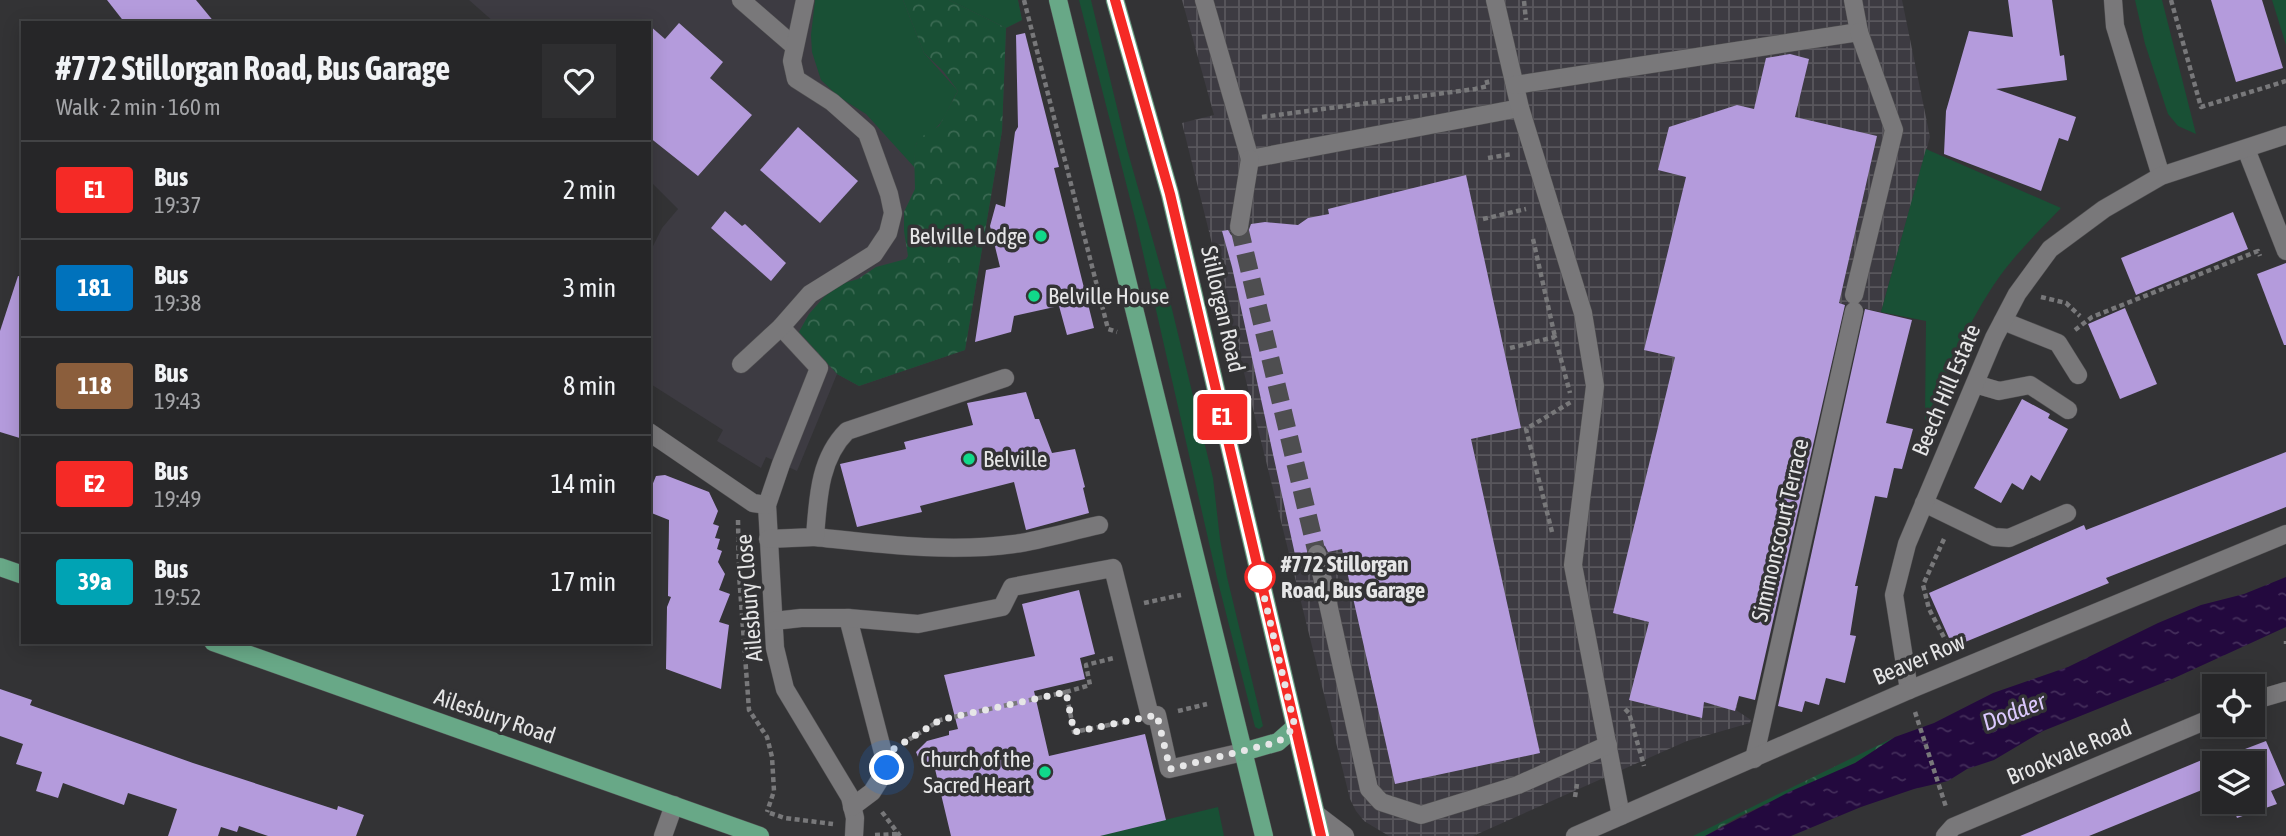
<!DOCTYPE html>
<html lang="en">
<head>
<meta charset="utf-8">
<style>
  :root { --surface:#262628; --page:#2e2e30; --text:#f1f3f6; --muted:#a4a5a8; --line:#424345 }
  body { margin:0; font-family:"Asap Condensed",sans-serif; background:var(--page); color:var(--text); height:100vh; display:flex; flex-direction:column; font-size:26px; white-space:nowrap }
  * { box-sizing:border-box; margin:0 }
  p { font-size:23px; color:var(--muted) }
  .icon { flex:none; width:38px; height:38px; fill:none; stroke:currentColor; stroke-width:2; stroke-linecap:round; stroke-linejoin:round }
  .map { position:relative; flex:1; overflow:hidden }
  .side { position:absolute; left:21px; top:21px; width:630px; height:623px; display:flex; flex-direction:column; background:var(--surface); border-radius:0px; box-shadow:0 4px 18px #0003,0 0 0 2px var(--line) }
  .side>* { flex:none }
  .badge { padding:0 14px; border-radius:5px; font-size:24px; line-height:46px }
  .buttons { position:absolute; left:2202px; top:674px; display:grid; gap:14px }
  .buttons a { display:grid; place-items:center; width:63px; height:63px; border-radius:0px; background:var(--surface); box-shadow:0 4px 18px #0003,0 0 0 2px var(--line); font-size:35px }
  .you { position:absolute; width:35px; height:35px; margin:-18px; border:5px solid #fff; border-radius:50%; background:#1a73e8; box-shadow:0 0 0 10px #1a73e833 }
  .map>.badge { position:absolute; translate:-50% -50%; box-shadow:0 0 0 4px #fff }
  .round { display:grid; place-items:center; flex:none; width:74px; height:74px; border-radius:0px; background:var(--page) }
  .head { display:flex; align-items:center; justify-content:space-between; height:119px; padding:0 35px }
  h1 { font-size:33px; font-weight:700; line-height:52px }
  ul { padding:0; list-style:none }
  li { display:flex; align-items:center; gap:21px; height:98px; padding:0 35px; border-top:2px solid var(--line) }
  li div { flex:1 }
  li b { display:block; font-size:26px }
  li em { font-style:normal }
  li .badge { min-width:77px; font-weight:700; text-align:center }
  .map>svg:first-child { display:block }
  .built { fill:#3d3b42 }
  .industrial { fill:url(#industrial-grid) }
  .grass { fill:#195035 }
  .forest { fill:url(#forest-crowns) }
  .water { fill:url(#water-ripples) }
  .building { fill:#b49bdc }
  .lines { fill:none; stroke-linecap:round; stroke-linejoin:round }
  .minor-tunnel { stroke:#4e4e50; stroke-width:18; stroke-dasharray:18 9; stroke-linecap:butt }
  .minor-casing { stroke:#504f51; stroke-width:19 }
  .major-casing { stroke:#504f51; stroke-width:19 }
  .path { stroke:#78787a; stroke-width:4.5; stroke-dasharray:5 3.5; stroke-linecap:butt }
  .minor { stroke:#79787a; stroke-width:18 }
  .major { stroke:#68a887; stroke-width:18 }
  .line-casing { stroke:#fff; stroke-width:16 }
  .line { stroke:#f52a26; stroke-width:10 }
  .walk { stroke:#e6e6e7; stroke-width:7; stroke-dasharray:0 12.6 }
  .poi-dot { fill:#11d98a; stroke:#333335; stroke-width:2.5 }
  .stop-dot { fill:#fff; stroke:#f52a26; stroke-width:3.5 }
  .labels { text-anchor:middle; stroke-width:7; stroke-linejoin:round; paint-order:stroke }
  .poi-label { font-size:23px; fill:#e6e6e7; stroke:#333335; text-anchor:end }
  .street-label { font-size:23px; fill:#e6e6e7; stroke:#333335 }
  .stop-label { font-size:23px; font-weight:bold; fill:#e6e6e7; stroke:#333335; text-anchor:start }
  .water-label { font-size:24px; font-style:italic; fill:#dbc8fd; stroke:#333335 }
</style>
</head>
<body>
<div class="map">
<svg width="2286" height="836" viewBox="0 0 2286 836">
  <defs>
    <pattern id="industrial-grid" width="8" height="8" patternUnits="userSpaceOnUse" patternTransform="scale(1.75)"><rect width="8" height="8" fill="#3d3b42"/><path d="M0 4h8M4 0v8" fill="none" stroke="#59575d"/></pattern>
    <pattern id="forest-crowns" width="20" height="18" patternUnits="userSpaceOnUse" patternTransform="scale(1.75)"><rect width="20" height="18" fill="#195035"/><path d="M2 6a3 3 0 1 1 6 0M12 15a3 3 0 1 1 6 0" fill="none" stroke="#3a6952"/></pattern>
    <pattern id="water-ripples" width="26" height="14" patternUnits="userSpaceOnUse" patternTransform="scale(1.75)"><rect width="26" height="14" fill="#23093e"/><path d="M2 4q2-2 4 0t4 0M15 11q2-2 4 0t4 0" fill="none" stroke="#432d5a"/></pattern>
  </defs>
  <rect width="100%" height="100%" fill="#333335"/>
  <polygon class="built" points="469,0 1018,0 1022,20 1006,28 1002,131 965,350 859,386 837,374 797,471 766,457 761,468 717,441 723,430 649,383 649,254 662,228 678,209 649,180 649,23 495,23"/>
  <polygon class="industrial" points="1182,0 1902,0 1930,137 1881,312 1839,303 1736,710 1751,720 1750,723 1687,741 1473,836 1389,836 1364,821 1356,811 1350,799 1182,123 1214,115"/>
  <g class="grass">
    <path d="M815,0h88l21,53 34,38c-6,9 -13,28 -20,35 -20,21 -24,4 -23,42l-49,-54 -27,-17 -18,-17 -9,-28 -1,-17z"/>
    <polygon points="949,0 1018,0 1022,20 1006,28"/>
    <polygon points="1079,0 1091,0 1127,149 1169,297 1213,478 1220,539 1227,577 1263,726 1259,729 1255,727 1217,578 1136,222"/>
    <polygon points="2135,0 2162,0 2196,134 2178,126 2168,114 2145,44"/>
    <polygon points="2272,0 2286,0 2286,45"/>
    <path d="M1926,149l135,59c-24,25 -49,49 -68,78 -28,42 -47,90 -68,135l1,-100 -45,-9z"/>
    <polygon points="1218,807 1224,836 1099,836"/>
  </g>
  <g class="forest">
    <polygon points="903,0 949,0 1006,28 1002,131 965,350 859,386 837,374 799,332 809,314 824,297 841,284 858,279 876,267 906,259 908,256 904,231 904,212 915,189 914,150 918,139 939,126 958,91 943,71 924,53"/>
    <polygon points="1895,737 1855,763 1740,816 1705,836 1693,836"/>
  </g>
  <polygon class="water" points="2286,577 2286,627 2170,680 2043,731 1994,760 1967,769 1948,781 1914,789 1861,807 1791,836 1705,836 1789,792 1855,763 1895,737 1934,723 1993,693 2068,667 2158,623 2201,605 2244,594"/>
  <g class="building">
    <polygon points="107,0 196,0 215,23 125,23"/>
    <polygon points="2008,0 2052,0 2060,56 2064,55 2067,80 1996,89 2076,117 2068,141 2059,138 2041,191 1944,154 1946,111 1969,31 2013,37"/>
    <polygon points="2211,0 2262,0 2283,68 2236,82"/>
    <polygon points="679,23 723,62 710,78 752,115 698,176 649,137 649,25 665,39"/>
    <polygon points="1025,33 1059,167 1054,168 1094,328 1067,335 1059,306 1014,316 1011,332 975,342 986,270 1000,267 990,226 996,204 1005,207 1015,132 1018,127 1016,35"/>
    <polygon points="1790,54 1809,59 1795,117 1877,136 1839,303 1845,305 1755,700 1739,696 1735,711 1704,702 1702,718 1629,700 1649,622 1613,613 1675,357 1644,350 1686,177 1658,170 1669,127 1737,105 1754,109 1766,58"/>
    <polygon points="798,127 858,181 820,223 760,170"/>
    <polygon points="1466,175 1521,428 1471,439 1540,753 1395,784 1342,549 1328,552 1325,546 1315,543 1309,546 1306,557 1296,559 1232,267 1222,231 1228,230 1231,235 1238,238 1247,235 1251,224 1265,222 1298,225 1308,218 1329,214 1328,209"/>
    <polygon points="725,211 742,226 745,224 786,263 771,281 711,228"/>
    <polygon points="2233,212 2248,249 2136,295 2121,258"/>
    <polygon points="2286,263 2286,345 2284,345 2257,274"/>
    <polygon points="18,276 23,277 23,439 0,432 0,331"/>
    <polygon points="2125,308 2157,384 2120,399 2088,324"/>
    <polygon points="1865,309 1912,320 1886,423 1913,429 1902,469 1894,468 1887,498 1875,496 1855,586 1858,586 1850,635 1856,636 1845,683 1826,678 1819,705 1805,701 1802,712 1778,706"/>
    <polygon points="1026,392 1035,419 1039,419 1052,453 1075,449 1085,487 1083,488 1089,513 1026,530 1014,482 920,506 922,512 857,527 840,464 906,449 904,442 973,425 967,403"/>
    <polygon points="2022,399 2050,414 2048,418 2068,429 2040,481 2031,475 2023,490 2012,483 2001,503 1974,488"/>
    <polygon points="2286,452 2286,507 2106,578 2109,583 1953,647 1929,593 2084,525 2086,530"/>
    <polygon points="665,475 709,492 718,511 713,524 719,526 715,538 720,539 717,549 722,551 718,562 725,574 719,590 730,594 719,622 729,625 721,689 666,669 667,607 671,597 668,596 669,520 649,512 649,493 656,476"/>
    <polygon points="1079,590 1095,654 1080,658 1085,679 1034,691 1049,756 1145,734 1166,820 1100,836 951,836 935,769 922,766 916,752 927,741 949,735 949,731 958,729 944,675 1035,656 1022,604"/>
    <polygon points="0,689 32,700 30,705 193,763 337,810 338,806 364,815 356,836 268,836 239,826 237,832 221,827 218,836 168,836 177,809 128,793 124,805 63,783 58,798 36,791 42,772 16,764 23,744 0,736"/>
    <polygon points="2266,741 2285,785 2271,791 2277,804 2237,818 2231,802 2252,802 2252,763 2214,763 2214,785 2089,836 2020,836 2209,757 2211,762"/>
  </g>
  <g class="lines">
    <polyline class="minor-tunnel" points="1239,227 1317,554"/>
    <g class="minor-casing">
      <g id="minor">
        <polyline points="741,0 794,46"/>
        <polyline points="1204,0 1250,159 1520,108"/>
        <polyline points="1495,0 1520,108 1583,313 1595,386 1573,565 1621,816"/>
        <polyline points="2113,0 2115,26 2161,176"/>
        <polyline points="1515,85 1859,32 1853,0"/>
        <polyline points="2246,149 2286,251"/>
        <polyline points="1239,227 1250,159"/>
        <polyline points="1854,295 1894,130 1859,32"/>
        <polyline points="2003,321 2058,343 2078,375"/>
        <polyline points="781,327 819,368 781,464 767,505 775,648 785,689 850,797 855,818 854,836"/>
        <polyline points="741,364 781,327 810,294 874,254 888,233 893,213 889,194 867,133 832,102 796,79 792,61 805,0"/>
        <polyline points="1975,384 1999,391 2030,385 2068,410"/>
        <polyline points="649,432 753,503 767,505"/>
        <polyline points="1924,503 1994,537 2009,538 2067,513"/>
        <path d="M815,537c66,7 133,16 199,7 28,-4 57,-13 85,-19"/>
        <path d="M768,539l47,-2c3,-38 4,-78 32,-106l158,-53"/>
        <polyline points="1317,554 1369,789 1381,802 1421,815 1518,785 1608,745"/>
        <polyline points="848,618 887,768 872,792 852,807"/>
        <polyline points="774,621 801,618 848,618 918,624 1002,607 1012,587 1113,568 1150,716 1157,715 1169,769 1243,752"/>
        <polyline points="1909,690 1894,595 1907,544 1994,338 2017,294 2050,249 2104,209 2161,176 2286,135"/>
        <polyline points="2252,701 2286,691"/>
        <polyline points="1754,759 1854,311"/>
        <polyline points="1316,814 1345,836"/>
        <polyline points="663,836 674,805"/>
        <polyline points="1575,836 1909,690 2286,534"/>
        <polyline points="1945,836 1953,827 2214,717"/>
      </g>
    </g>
    <g class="major-casing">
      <g id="major">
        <polyline points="1058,0 1264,836"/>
        <polyline points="1115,0 1170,194 1321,836"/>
        <polyline points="0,567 23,575"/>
        <polyline points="213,642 760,836"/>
        <polyline points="1243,752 1278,742 1295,727"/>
      </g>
    </g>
    <g class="path">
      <polyline points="1024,0 1108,329 1117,332"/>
      <polyline points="2171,0 2201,107 2286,81"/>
      <polyline points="1524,1 1526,20"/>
      <polyline points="1262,117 1475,89 1488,86 1486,78"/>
      <polyline points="1488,158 1512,154"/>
      <polyline points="1483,219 1526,209"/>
      <polyline points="1533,239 1555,337"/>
      <polyline points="2041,297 2066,303 2080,316"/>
      <polyline points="2075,330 2092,317 2258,251 2260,256"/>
      <polyline points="1510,348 1555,337 1570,393"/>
      <polyline points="738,520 739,574 749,710 767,737 772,757 774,791 767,812"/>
      <polyline points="1552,532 1526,429 1571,402"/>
      <polyline points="1944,539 1923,585 1929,609 1947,643"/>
      <polyline points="1144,603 1181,595"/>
      <polyline points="2286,641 2286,644"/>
      <polyline points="1066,692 1090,685 1086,665 1114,658"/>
      <polyline points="1625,709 1629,713 1644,766"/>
      <polyline points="1178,711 1207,704"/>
      <polyline points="1915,712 1946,807"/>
      <polyline points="902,744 940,720 1066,692 1074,732 1129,721"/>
      <polyline points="1575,797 1577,784"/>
      <polyline points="882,812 900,836"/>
      <polyline points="770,813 785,818 833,824"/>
      <polyline points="875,835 898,834"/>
    </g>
    <use href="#minor" class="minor"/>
    <use href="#major" class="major"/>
  </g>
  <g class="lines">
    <g class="line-casing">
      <polyline id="line" points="1115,0 1170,194 1321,836"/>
    </g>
    <use href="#line" class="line"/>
    <polyline class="walk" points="887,768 884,755 940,720 1066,692 1074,732 1157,715 1170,769 1278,742 1295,727 1259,575 1260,577"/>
  </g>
  <g class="poi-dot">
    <circle cx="1041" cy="236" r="7"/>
    <circle cx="1034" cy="296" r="7"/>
    <circle cx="969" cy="459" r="7"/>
    <circle cx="1045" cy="772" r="7"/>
  </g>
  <circle class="stop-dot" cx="1260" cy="577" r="14"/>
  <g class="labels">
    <g class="poi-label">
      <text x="1027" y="244">Belville Lodge</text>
      <text x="1048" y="304" text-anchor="start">Belville House</text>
      <text x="983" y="467" text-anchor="start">Belville</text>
      <text x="1031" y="767">Church of the<tspan x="1031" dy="26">Sacred Heart</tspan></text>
    </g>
    <g class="street-label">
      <text transform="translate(1223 309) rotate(77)" y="8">Stillorgan Road</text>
      <text transform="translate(1946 390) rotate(-67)" y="8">Beech Hill Estate</text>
      <text transform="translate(1780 530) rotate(-77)" y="8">Simmonscourt Terrace</text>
      <text transform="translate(749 598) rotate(-95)" y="8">Ailesbury Close</text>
      <text transform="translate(1919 659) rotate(-23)" y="8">Beaver Row</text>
      <text transform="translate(495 716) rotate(19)" y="8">Ailesbury Road</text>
      <text transform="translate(2069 752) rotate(-23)" y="8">Brookvale Road</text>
    </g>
    <g class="stop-label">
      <text x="1281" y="572">#772 Stillorgan<tspan x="1281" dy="26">Road, Bus Garage</tspan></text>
    </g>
    <g class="water-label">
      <text transform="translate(2014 712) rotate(-21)" y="8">Dodder</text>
    </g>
  </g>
</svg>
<div class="buttons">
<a><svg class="icon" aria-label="locate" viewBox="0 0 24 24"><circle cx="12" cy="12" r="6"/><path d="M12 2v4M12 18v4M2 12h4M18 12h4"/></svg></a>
<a><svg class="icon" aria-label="layers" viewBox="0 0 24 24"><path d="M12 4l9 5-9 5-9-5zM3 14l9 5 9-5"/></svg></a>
</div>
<div class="you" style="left:887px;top:768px"></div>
<b class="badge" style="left:1222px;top:417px;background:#f52a26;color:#fff">E1</b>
<section class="side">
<div class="head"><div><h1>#772 Stillorgan Road, Bus Garage</h1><p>Walk · 2 min · 160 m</p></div><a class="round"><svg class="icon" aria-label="heart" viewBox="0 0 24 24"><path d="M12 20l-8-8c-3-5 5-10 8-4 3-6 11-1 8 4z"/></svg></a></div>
<ul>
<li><span class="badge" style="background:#f52a26;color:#fff">E1</span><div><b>Bus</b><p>19:37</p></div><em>2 min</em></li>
<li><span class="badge" style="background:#0072bc;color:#fff">181</span><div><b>Bus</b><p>19:38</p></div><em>3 min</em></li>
<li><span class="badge" style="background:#8b5e3c;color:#fff">118</span><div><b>Bus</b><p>19:43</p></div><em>8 min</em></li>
<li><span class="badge" style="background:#f52a26;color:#fff">E2</span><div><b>Bus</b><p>19:49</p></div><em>14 min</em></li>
<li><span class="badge" style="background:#00a3b4;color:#fff">39a</span><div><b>Bus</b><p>19:52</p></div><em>17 min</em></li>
</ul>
</section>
</div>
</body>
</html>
